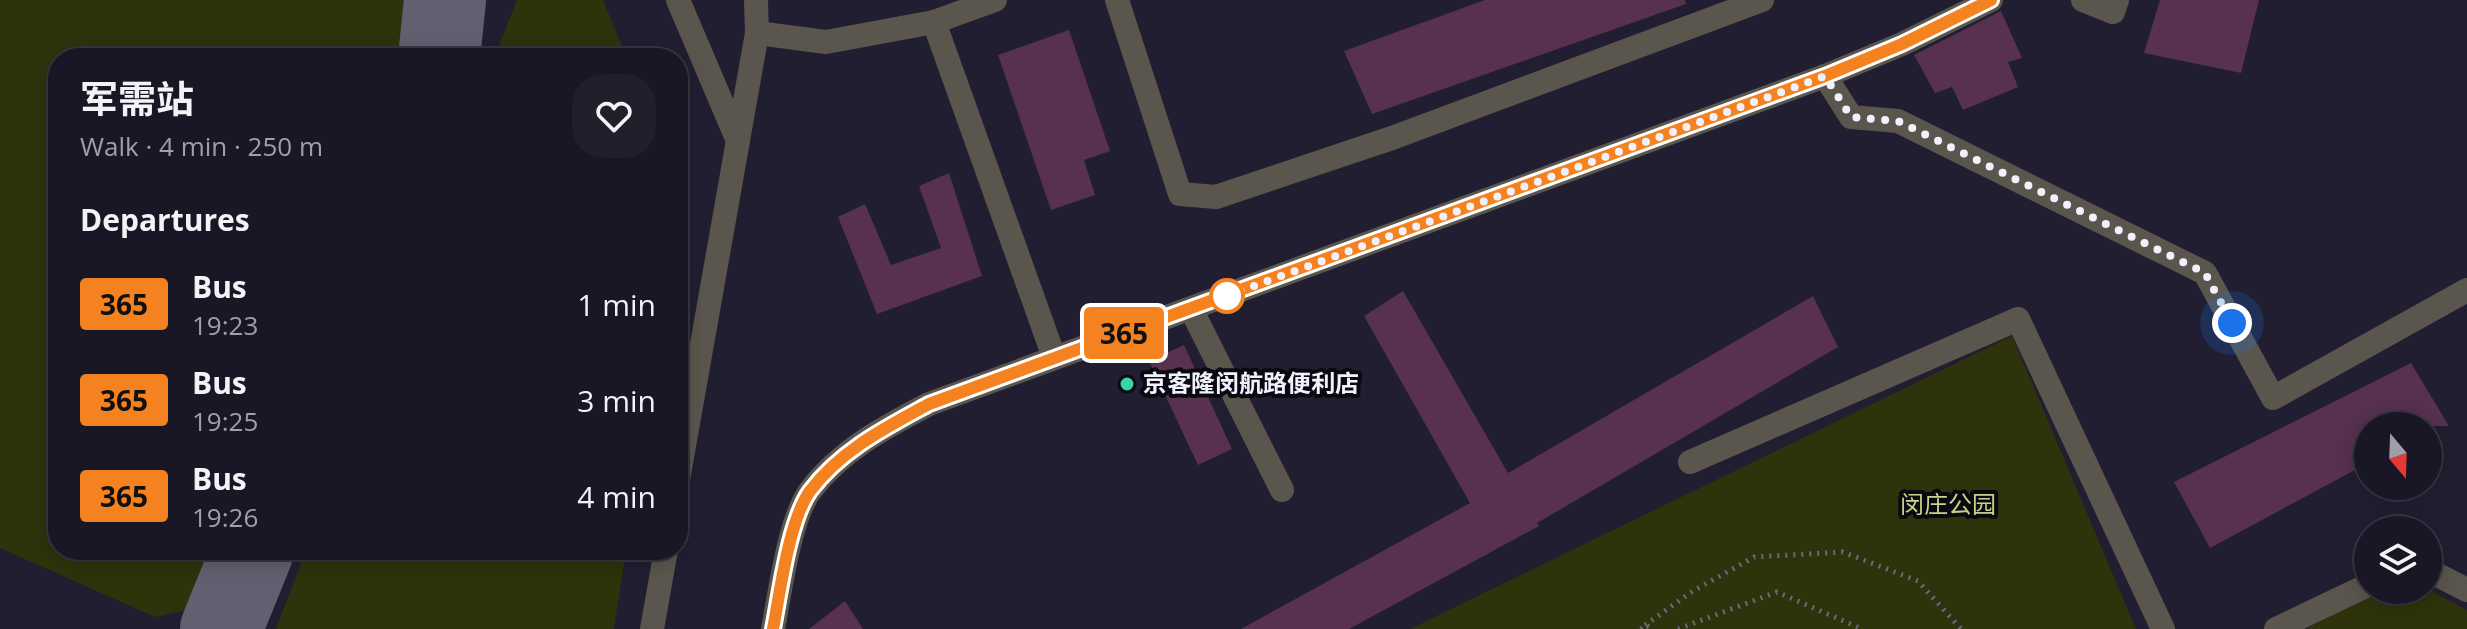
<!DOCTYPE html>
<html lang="en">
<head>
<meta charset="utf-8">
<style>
  :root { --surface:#191625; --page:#221f2d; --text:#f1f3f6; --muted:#9f9fa7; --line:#373542 }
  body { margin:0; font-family:"Open Sans","Noto Sans SC",sans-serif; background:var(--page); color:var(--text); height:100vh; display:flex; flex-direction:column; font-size:30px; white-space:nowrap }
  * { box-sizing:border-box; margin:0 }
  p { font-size:26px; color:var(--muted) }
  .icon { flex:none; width:44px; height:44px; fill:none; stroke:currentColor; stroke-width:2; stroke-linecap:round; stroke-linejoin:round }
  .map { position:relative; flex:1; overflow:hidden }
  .drawer { position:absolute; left:48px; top:48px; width:640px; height:512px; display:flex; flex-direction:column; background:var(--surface); border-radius:32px; box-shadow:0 4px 20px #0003,0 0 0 2px var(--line) }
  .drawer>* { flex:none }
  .badge { padding:0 16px; border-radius:6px; font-size:28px; line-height:52px }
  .needle { width:52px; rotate:161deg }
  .controls { position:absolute; left:2354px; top:412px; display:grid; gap:16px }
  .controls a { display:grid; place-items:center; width:88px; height:88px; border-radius:50%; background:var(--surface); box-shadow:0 4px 20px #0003,0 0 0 2px var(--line); font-size:40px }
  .you { position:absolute; width:40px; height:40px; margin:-20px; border:6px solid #fff; border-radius:50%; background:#1a73e8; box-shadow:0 0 0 12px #1a73e833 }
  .map>.badge { position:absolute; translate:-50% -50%; box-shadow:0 0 0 4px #fff }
  h2 { padding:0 32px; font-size:30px; line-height:72px }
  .round { display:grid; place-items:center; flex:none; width:84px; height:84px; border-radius:32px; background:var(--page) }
  .overview { display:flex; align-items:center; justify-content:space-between; height:136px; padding:0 32px }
  h1 { font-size:38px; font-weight:700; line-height:60px }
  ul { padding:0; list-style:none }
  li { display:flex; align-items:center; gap:24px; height:96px; padding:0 32px }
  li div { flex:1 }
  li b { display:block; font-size:30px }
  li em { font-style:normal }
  li .badge { min-width:88px; font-weight:700; text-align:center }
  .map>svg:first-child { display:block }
  .green { fill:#2e330c }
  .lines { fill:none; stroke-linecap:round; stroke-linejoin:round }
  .taxiway { stroke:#626070; stroke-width:82 }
  .building { fill:#57314e }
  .path { stroke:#6c697a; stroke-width:5; stroke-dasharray:2 6; stroke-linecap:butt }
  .minor { stroke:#5b564d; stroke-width:24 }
  .line-casing { stroke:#fff; stroke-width:18 }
  .line { stroke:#f58220; stroke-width:12 }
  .walk { stroke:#f1f0fd; stroke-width:8; stroke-dasharray:0 14.4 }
  .stop-dot { fill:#fff; stroke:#f58220; stroke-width:4 }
  .poi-dot { fill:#37d4a6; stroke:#0a0912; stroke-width:3 }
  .labels { text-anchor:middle; stroke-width:8; stroke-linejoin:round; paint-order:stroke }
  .poi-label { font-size:24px; font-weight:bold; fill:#f1f0fd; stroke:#0a0912; text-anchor:start }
  .park-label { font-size:24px; fill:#c7d387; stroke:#0a0912 }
</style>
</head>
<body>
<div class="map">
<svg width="2467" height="629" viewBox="0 0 2467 629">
  <rect width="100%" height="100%" fill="#211e31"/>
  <g class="green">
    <polygon points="0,0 411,0 411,58 58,58 58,550 230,550 213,592 196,608 155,617 0,548"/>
    <polygon points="517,0 603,0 627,58 494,58"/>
    <polygon points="2012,336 2136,629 1410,629"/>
    <polygon points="306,550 626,550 614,629 276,629"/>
    <polygon points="2428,589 2467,610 2467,629 2306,629 2379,590"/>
  </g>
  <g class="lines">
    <g class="taxiway">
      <polyline points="439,58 445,0"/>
      <polyline points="221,629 253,550"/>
    </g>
  </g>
  <g class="building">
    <polygon points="1485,0 1685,0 1686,4 1372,114 1344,51"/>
    <polygon points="2160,0 2259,0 2241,73 2144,53"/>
    <polygon points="2001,11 2022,58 2008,62 2018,87 1963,110 1952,87 1935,93 1914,55"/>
    <polygon points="1069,30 1110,151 1084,160 1095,195 1051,210 998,55"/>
    <polygon points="949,173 982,276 877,314 838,217 865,204 891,265 941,248 919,186"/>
    <polygon points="1403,291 1508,473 1813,296 1838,347 1537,523 1539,526 1349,629 1241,629 1470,503 1364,316"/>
    <polygon points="1184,345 1232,449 1198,465 1149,361"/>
    <polygon points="2411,363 2449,426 2368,426 2368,463 2210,548 2174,482"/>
    <polygon points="845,601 863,629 809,629"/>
  </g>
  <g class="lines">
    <g class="path">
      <polyline points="1645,625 1693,591 1754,557 1843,552 1918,581 1961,629"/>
      <polyline points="1641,629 1645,625 1653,629"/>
      <polyline points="1678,629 1777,592 1862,629"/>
    </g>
    <g class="minor">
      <polyline points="678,0 738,141"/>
      <polyline points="1117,0 1180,194 1216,197 1392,138 1762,0"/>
      <polyline points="2083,0 2113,12 2117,0"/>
      <polyline points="934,22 1054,357"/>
      <polyline points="757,33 826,42 934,22 995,0"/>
      <polyline points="1825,76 1851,117 1898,121 2205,273 2273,398 2467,290"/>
      <polyline points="1191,309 1282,490"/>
      <polyline points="1690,462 2018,319 2163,629"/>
      <polyline points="678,480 757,33 756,0"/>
      <polyline points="2428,570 2467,590"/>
      <polyline points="652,629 666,550"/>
      <path d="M773,629c7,-36 16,-109 37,-138 31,-41 75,-64 119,-87l896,-328 77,-32 89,-44"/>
      <polyline points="2276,629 2368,585"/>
    </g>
  </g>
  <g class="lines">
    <g class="line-casing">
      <path id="line" d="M773,629c7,-36 16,-109 37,-138 31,-41 75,-63 119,-87l896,-328 77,-32 89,-44"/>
    </g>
    <use href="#line" class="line"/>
    <polyline class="walk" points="1227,296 1825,76 1851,117 1898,121 2205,273 2232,323"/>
  </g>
  <circle class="stop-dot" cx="1227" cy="296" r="16"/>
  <circle class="poi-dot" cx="1127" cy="384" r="8"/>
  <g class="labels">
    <g class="poi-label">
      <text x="1143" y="392">京客隆闵航路便利店</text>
    </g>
    <g class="park-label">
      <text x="1948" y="513">闵庄公园</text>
    </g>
  </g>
</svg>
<div class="controls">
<a><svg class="needle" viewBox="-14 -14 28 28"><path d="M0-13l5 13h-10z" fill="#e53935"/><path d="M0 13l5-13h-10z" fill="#9f9fa7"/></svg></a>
<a><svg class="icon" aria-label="layers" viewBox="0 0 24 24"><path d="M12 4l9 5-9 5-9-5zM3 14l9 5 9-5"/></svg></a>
</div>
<div class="you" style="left:2232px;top:323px"></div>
<b class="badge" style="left:1124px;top:333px;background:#f58220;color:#111">365</b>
<section class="drawer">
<div class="overview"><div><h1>军需站</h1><p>Walk · 4 min · 250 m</p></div><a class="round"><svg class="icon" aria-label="heart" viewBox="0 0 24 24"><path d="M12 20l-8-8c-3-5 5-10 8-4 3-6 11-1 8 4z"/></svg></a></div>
<h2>Departures</h2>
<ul>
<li><span class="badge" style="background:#f58220;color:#111">365</span><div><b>Bus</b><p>19:23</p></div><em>1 min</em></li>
<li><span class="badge" style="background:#f58220;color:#111">365</span><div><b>Bus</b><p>19:25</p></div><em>3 min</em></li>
<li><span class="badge" style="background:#f58220;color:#111">365</span><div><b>Bus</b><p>19:26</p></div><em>4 min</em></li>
</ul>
</section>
</div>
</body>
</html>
